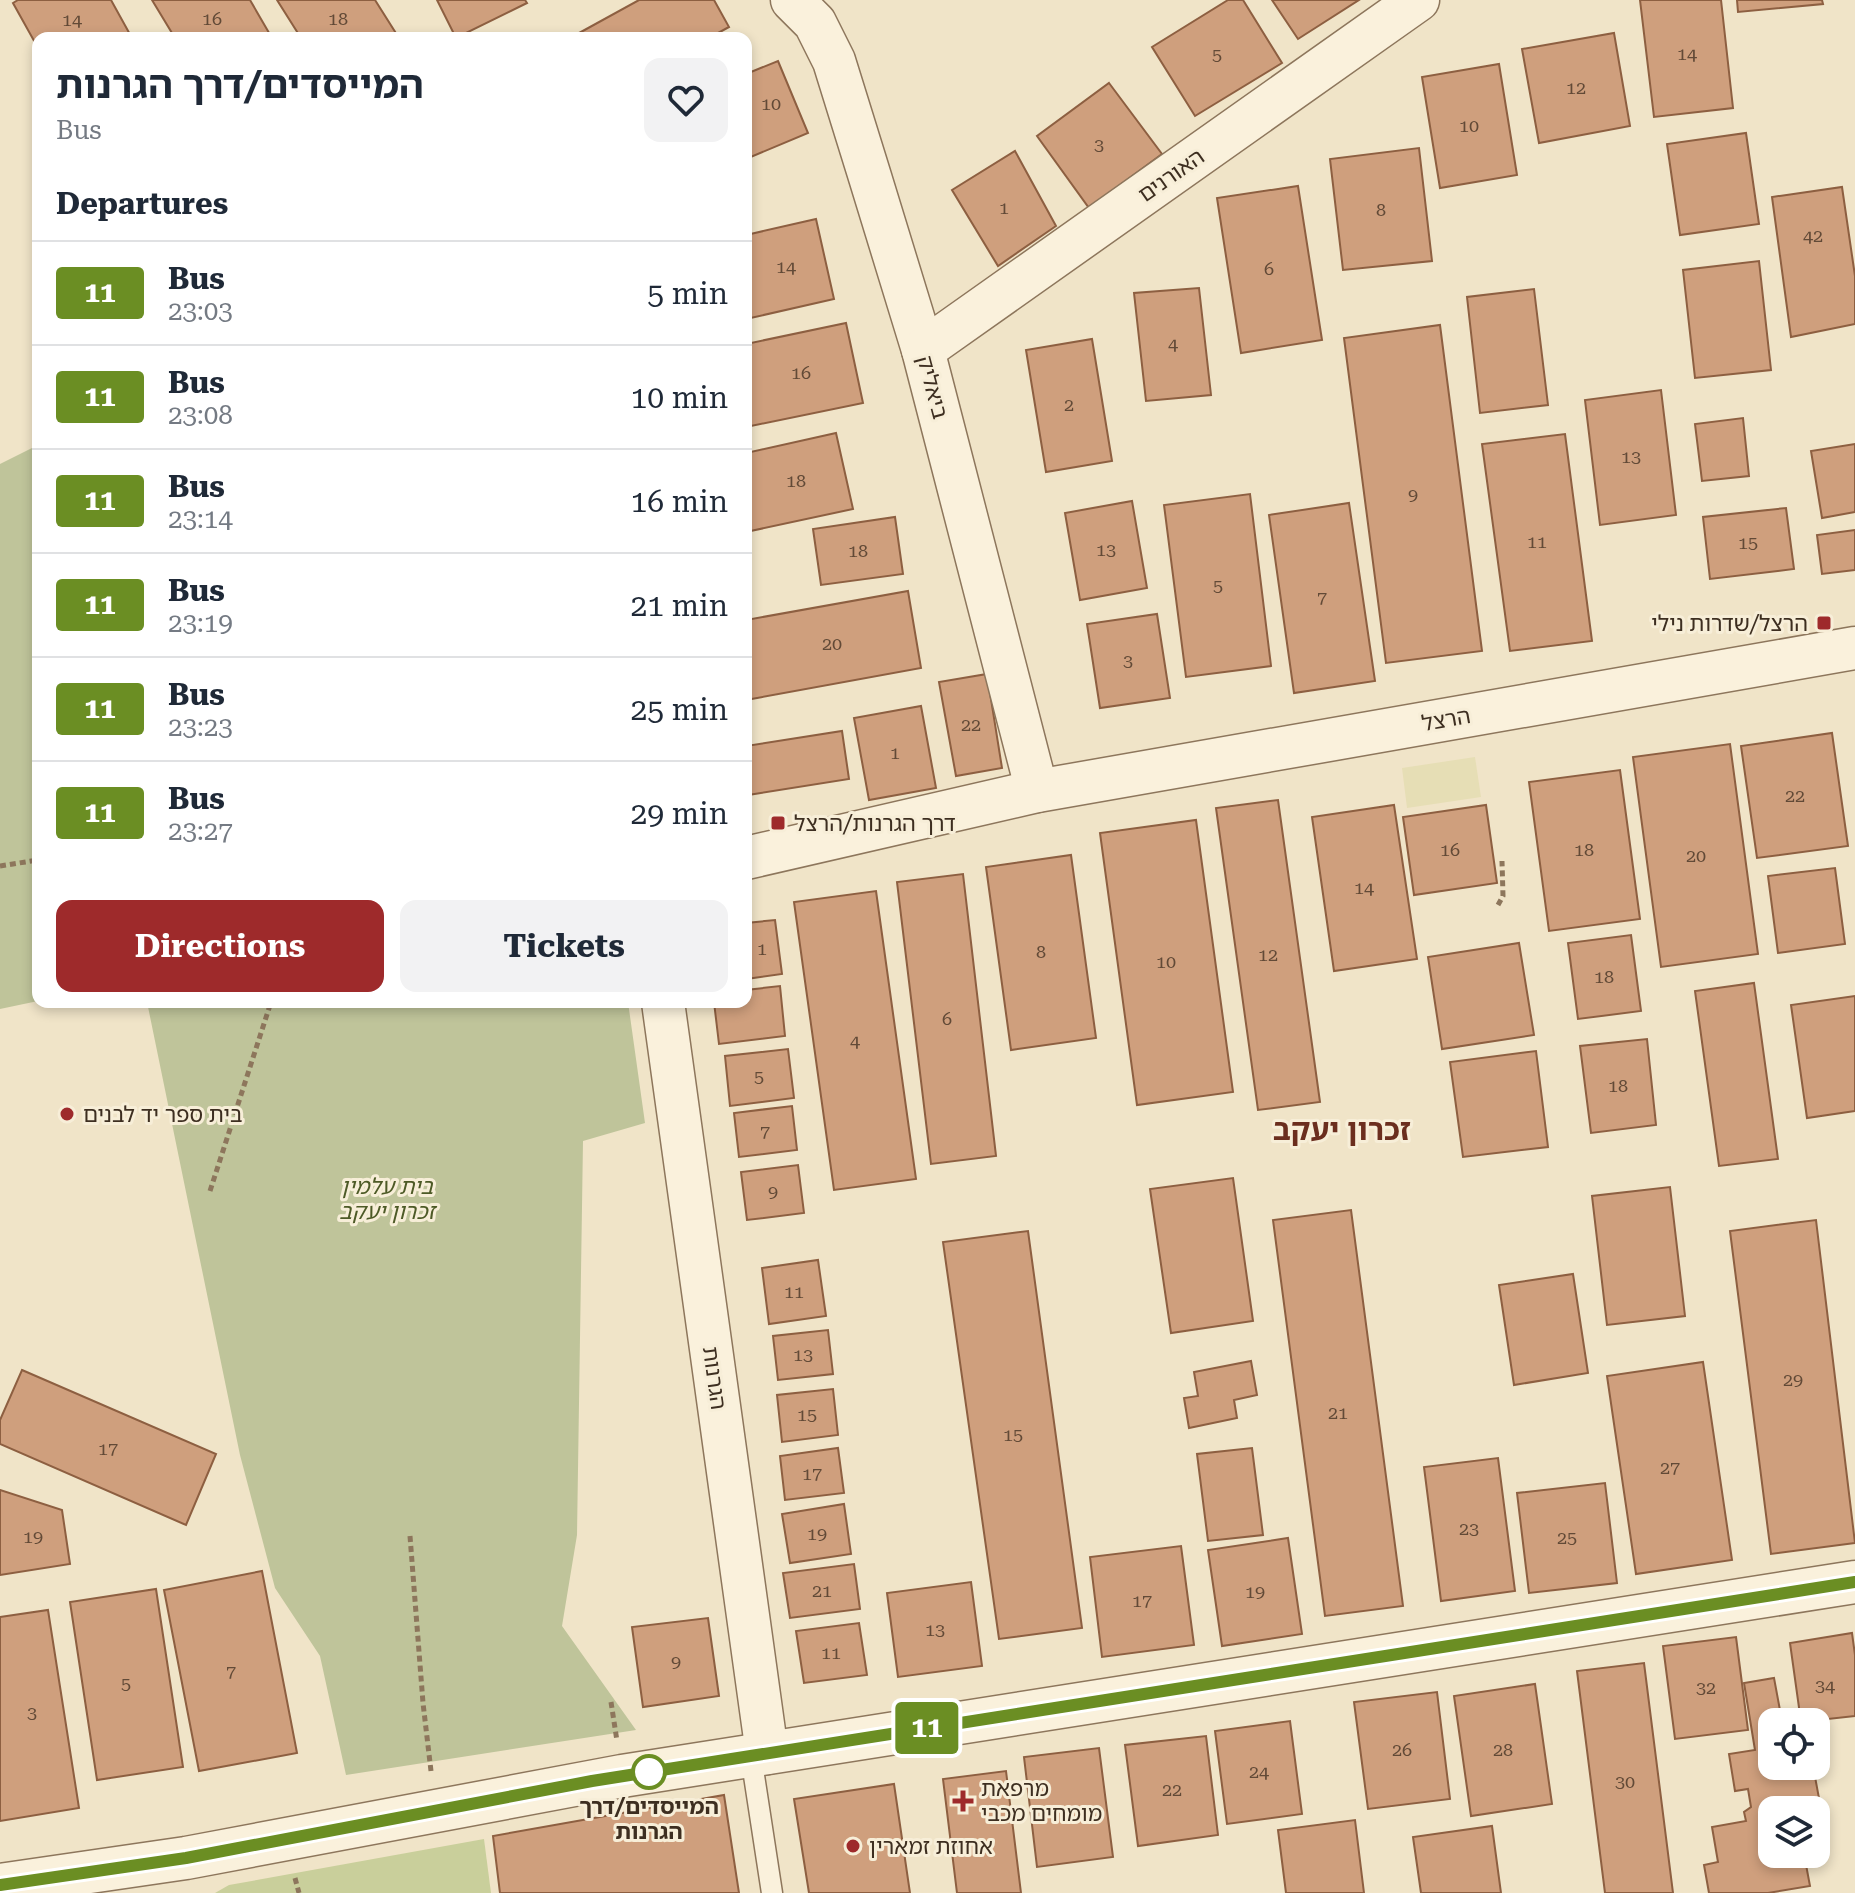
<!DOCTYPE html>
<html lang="en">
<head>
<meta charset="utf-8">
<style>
  :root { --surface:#fff; --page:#f2f2f3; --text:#1f2937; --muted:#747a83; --line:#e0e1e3; --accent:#9e2a2b }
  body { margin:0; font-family:"Roboto Serif","Noto Sans Hebrew",serif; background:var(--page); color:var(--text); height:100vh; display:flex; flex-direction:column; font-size:30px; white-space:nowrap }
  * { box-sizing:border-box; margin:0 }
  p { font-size:26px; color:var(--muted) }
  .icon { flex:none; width:44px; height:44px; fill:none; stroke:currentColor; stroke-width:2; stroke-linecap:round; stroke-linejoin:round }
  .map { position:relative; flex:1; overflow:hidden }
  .details { position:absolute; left:32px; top:32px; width:720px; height:976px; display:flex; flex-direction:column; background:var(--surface); border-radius:16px; box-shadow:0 4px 12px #0003 }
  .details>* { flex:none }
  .badge { padding:0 16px; border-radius:6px; font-size:28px; line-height:52px }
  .controls { position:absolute; left:1758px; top:1708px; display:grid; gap:16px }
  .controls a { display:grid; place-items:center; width:72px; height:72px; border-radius:16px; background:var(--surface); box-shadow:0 4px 12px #0003; font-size:40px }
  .map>.badge { position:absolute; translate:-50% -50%; box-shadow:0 0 0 4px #fff }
  h2 { padding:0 24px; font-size:30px; line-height:72px }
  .round { display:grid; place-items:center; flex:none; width:84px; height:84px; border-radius:16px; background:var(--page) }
  .headline { display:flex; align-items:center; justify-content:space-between; height:136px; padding:0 24px }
  h1 { font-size:38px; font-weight:700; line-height:60px }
  .button { display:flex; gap:16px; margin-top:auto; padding:16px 24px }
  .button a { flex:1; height:92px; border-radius:16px; background:var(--accent); color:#fff; font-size:32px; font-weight:700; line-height:92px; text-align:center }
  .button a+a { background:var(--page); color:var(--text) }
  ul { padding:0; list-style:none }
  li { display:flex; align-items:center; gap:24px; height:104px; padding:0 24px; border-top:2px solid var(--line) }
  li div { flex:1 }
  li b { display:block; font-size:30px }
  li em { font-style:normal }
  li .badge { min-width:88px; font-weight:700; text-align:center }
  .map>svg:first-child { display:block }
  .farmland { fill:#e6deb5 }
  .green { fill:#c9cf9b }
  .cemetery { fill:#bfc49a }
  .building { fill:#cf9f7d; stroke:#8d5f41; stroke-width:2 }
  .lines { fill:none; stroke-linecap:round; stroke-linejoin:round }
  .service-casing { stroke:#8d765c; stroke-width:23 }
  .minor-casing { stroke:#8d765c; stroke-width:45 }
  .path { stroke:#8d765c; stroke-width:5; stroke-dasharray:6 4; stroke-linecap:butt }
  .service { stroke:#faf1dc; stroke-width:20 }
  .minor { stroke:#faf1dc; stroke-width:42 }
  .line-casing { stroke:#fff; stroke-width:18 }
  .line { stroke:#6b8e23; stroke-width:12 }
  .poi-dot { fill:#9e2a2b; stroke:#f7eed8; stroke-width:3 }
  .stop-dot { fill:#fff; stroke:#6b8e23; stroke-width:4 }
  .labels { text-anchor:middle; stroke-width:6; stroke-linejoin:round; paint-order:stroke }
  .number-label { font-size:18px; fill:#624a37 }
  .street-label { font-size:22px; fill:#3d2e20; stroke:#f7eed8 }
  .poi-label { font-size:22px; fill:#3d2e20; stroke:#f7eed8; text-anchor:start }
  .park-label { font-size:22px; font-style:italic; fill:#4d5a26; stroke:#f7eed8 }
  .stop-label { font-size:22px; font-weight:bold; fill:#3d2e20; stroke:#f7eed8 }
  .district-label { font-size:30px; font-weight:bold; fill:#6b2e1e; stroke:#f7eed8 }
</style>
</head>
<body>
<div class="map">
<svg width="1855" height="1893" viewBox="0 0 1855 1893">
  <rect width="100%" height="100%" fill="#f0e4c8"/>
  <polygon class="farmland" points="1475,757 1481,797 1407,808 1402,768"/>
  <polygon class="green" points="484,1839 491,1893 215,1893 229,1885"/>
  <g class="cemetery">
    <polygon points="38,445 38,1001 0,1009 0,464"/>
    <polygon points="147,1002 628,1002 645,1123 583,1141 577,1535 562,1626 636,1730 346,1775 320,1656 275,1588 240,1455"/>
  </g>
  <g class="building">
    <polygon points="18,0 111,0 132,38 38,38 38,48 13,3"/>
    <polygon points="152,0 250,0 272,38 175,38"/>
    <polygon points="277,0 375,0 399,38 301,38"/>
    <polygon points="437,0 525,0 527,3 456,38"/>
    <polygon points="639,0 714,0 729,27 709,38 570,38"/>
    <polygon points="1228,0 1243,0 1282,63 1195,116 1152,47"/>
    <polygon points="1272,0 1359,0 1298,39"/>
    <polygon points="1640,0 1721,0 1733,108 1654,117"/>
    <polygon points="1737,0 1822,0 1823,4 1738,12"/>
    <polygon points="1614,33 1630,126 1539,143 1522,49"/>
    <polygon points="778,61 808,133 746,159 746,74"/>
    <polygon points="1499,64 1517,175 1440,188 1422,77"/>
    <polygon points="1109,83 1162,154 1089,208 1037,136"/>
    <polygon points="1746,133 1759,224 1680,235 1667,144"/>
    <polygon points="1419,148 1432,261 1343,270 1330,159"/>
    <polygon points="1015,151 1056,226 998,266 952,190"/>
    <polygon points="1298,186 1322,340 1241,353 1217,198"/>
    <polygon points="1842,187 1855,276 1855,324 1791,337 1772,197"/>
    <polygon points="816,219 834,299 746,319 746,235"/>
    <polygon points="1759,261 1771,370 1695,378 1683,270"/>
    <polygon points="1199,288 1211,395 1146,401 1134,293"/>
    <polygon points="1534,289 1548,405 1480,413 1467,297"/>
    <polygon points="846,323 863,403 746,427 746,344"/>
    <polygon points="1440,325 1482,651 1386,663 1344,338"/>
    <polygon points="1092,339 1112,461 1046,472 1026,350"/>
    <polygon points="1661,390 1676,515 1600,525 1585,400"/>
    <polygon points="1743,418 1749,476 1702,481 1695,424"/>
    <polygon points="836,433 853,509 746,532 746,453"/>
    <polygon points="1565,434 1592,641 1510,651 1482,444"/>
    <polygon points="1855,444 1855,512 1822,518 1811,451"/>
    <polygon points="1250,494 1271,666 1186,677 1164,505"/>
    <polygon points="1132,501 1147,588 1080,600 1065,513"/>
    <polygon points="1349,503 1375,681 1294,693 1269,515"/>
    <polygon points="1786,508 1794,569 1710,579 1703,517"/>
    <polygon points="895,517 903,574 821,585 813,529"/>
    <polygon points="1855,530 1855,570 1822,574 1817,535"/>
    <polygon points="908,591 921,668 746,700 746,620"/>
    <polygon points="1157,614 1170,698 1100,708 1087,624"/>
    <polygon points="987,674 1002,768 956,776 939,682"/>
    <polygon points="921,706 936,788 869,800 854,718"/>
    <polygon points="842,731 849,779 748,795 746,746"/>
    <polygon points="1832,733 1848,846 1757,858 1741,746"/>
    <polygon points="1730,744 1758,954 1661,967 1633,757"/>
    <polygon points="1620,770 1640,919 1549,931 1529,782"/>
    <polygon points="1278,800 1320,1102 1258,1110 1216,808"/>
    <polygon points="1394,805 1417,959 1334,971 1312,817"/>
    <polygon points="1486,805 1497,883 1414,895 1403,817"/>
    <polygon points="1196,820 1233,1092 1137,1105 1100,833"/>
    <polygon points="1071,855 1096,1038 1011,1050 986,867"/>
    <polygon points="1835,868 1845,944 1778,953 1768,876"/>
    <polygon points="963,874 996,1156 931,1164 897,882"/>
    <polygon points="876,891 916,1179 834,1190 794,902"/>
    <polygon points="775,920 782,974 746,979 746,923"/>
    <polygon points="1631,935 1641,1011 1578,1019 1568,943"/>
    <polygon points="1519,943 1534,1035 1442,1049 1428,957"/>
    <polygon points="1754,983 1778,1159 1719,1166 1695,991"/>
    <polygon points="780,986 785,1036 719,1044 714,1002 746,1002 746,990"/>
    <polygon points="1855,996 1855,1111 1807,1118 1791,1005"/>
    <polygon points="1647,1039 1656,1125 1591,1133 1580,1046"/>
    <polygon points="788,1049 794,1098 730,1106 725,1056"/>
    <polygon points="1536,1051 1548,1147 1463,1157 1450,1062"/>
    <polygon points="792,1106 797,1150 739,1157 734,1113"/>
    <polygon points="798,1165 804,1213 747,1220 741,1172"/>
    <polygon points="1233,1178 1253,1321 1171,1333 1150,1189"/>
    <polygon points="1670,1187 1685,1316 1607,1325 1592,1196"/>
    <polygon points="1351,1210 1403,1606 1325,1616 1273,1220"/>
    <polygon points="1816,1220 1855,1543 1771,1554 1730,1231"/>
    <polygon points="1028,1231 1082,1628 999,1639 943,1242"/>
    <polygon points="818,1260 826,1316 769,1324 762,1268"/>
    <polygon points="1573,1274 1588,1373 1514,1385 1499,1285"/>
    <polygon points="828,1330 833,1374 778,1380 773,1336"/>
    <polygon points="1251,1361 1257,1395 1234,1400 1237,1418 1189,1428 1184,1398 1198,1396 1194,1372"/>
    <polygon points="1703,1362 1732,1560 1636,1574 1607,1376"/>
    <polygon points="22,1370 216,1454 186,1525 0,1444 0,1420"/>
    <polygon points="833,1389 838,1435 782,1442 777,1395"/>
    <polygon points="838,1448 844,1493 785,1500 780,1456"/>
    <polygon points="1252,1448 1263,1535 1208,1541 1197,1454"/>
    <polygon points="1498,1458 1515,1591 1441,1601 1424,1467"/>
    <polygon points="1605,1483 1617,1583 1529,1593 1517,1493"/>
    <polygon points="0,1490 62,1510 70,1564 0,1575"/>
    <polygon points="844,1504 851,1554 790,1563 782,1514"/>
    <polygon points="1288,1538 1302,1634 1222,1646 1208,1550"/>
    <polygon points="1181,1546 1194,1645 1102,1657 1090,1557"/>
    <polygon points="854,1564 860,1609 790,1618 783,1573"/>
    <polygon points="262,1571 297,1753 199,1771 164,1590"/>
    <polygon points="971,1582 982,1666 898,1677 887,1593"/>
    <polygon points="156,1589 183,1767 97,1780 70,1602"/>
    <polygon points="48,1610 79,1808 0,1821 0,1617"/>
    <polygon points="708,1618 719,1696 643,1707 632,1627"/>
    <polygon points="859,1623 867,1675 804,1683 796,1631"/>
    <polygon points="1852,1633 1855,1655 1855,1716 1801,1722 1790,1643"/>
    <polygon points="1736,1637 1748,1730 1675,1739 1663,1646"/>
    <polygon points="1644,1663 1673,1893 1605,1893 1577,1671"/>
    <polygon points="1774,1678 1782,1721 1794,1719 1795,1722 1772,1722 1772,1766 1813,1766 1821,1809 1772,1810 1772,1854 1804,1854 1810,1886 1768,1893 1709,1893 1704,1865 1718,1862 1712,1827 1746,1821 1744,1812 1751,1807 1748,1789 1735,1791 1729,1754 1755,1750 1744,1683"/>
    <polygon points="1535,1684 1552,1804 1471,1816 1454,1696"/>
    <polygon points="1437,1692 1450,1799 1368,1809 1354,1702"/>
    <polygon points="1290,1721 1302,1814 1227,1824 1215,1731"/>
    <polygon points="1206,1736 1218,1835 1138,1846 1125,1745"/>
    <polygon points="1099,1748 1113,1857 1037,1867 1024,1757"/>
    <polygon points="1006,1771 1021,1893 957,1893 943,1779"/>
    <polygon points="894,1784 910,1893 809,1893 794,1799"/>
    <polygon points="724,1795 739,1893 500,1893 493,1836"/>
    <polygon points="1355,1820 1364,1893 1286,1893 1278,1830"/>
    <polygon points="1492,1826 1501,1893 1421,1893 1413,1837"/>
  </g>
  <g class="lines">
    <g class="service-casing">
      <polyline id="service" points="751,1756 772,1893"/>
    </g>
    <g class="minor-casing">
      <g id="minor">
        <polyline points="792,0 815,23 834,61 870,177 923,350 1037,791"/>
        <polyline points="923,350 1418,0"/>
        <polyline points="746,858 1037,791 1855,648"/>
        <polyline points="663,1002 767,1753"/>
        <polyline points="0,1885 186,1858 622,1776 1855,1582"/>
      </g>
    </g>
    <g class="path">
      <polyline points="0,866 38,860"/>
      <polyline points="1498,905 1503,896 1502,861"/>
      <polyline points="210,1191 271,1002"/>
      <polyline points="410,1536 423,1703 431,1771"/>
      <polyline points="611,1702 617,1741"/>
      <polyline points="295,1878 299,1893"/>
    </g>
    <use href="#service" class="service"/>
    <use href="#minor" class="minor"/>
  </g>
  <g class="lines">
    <g class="line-casing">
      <polyline id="line" points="0,1885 186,1858 592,1781 1855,1582"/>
    </g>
    <use href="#line" class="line"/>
  </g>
  <g class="poi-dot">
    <rect x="1816" y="615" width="16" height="16" rx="4"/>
    <rect x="770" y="815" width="16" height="16" rx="4"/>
    <circle cx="67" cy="1114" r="8"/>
    <path d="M959 1789h8v8h8v8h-8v8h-8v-8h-8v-8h8z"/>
    <circle cx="853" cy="1846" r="8"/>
  </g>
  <circle class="stop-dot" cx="649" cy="1772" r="16"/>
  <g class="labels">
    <g class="number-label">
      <text x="212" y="25">16</text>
      <text x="338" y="25">18</text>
      <text x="72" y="26">14</text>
      <text x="1687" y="60">14</text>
      <text x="1217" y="61">5</text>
      <text x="1576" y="94">12</text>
      <text x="771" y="110">10</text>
      <text x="1469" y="132">10</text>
      <text x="1099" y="151">3</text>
      <text x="1004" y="214">1</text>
      <text x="1381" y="216">8</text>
      <text x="1813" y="242">42</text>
      <text x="786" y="273">14</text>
      <text x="1269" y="275">6</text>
      <text x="1173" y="350">4</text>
      <text x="801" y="379">16</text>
      <text x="1069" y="411">2</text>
      <text x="1631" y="463">13</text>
      <text x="796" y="487">18</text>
      <text x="1413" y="501">9</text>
      <text x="1537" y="548">11</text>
      <text x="1748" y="549">15</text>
      <text x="1106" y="556">13</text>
      <text x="858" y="557">18</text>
      <text x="1218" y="592">5</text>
      <text x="1322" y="604">7</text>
      <text x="832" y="650">20</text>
      <text x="1128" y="667">3</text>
      <text x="971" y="731">22</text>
      <text x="895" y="759">1</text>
      <text x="1795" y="802">22</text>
      <text x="1450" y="856">16</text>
      <text x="1584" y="856">18</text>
      <text x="1696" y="862">20</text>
      <text x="1364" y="894">14</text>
      <text x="762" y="955">1</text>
      <text x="1041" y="958">8</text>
      <text x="1268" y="961">12</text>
      <text x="1166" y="968">10</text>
      <text x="1604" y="983">18</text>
      <text x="947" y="1025">6</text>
      <text x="855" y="1047">4</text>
      <text x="759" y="1083">5</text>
      <text x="1618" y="1092">18</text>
      <text x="765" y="1138">7</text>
      <text x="773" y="1198">9</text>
      <text x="794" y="1298">11</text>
      <text x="803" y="1361">13</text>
      <text x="1793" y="1386">29</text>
      <text x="1338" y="1419">21</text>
      <text x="807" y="1421">15</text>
      <text x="1013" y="1441">15</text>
      <text x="108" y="1455">17</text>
      <text x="1670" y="1474">27</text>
      <text x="812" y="1480">17</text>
      <text x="1469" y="1535">23</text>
      <text x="817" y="1540">19</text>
      <text x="33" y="1543">19</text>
      <text x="1567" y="1544">25</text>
      <text x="822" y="1597">21</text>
      <text x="1255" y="1598">19</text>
      <text x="1142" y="1607">17</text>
      <text x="935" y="1636">13</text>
      <text x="831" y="1659">11</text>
      <text x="676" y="1668">9</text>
      <text x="231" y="1678">7</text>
      <text x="126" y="1690">5</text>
      <text x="1825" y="1692">34</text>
      <text x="1706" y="1694">32</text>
      <text x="32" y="1719">3</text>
      <text x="1402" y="1756">26</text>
      <text x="1503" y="1756">28</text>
      <text x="1259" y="1778">24</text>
      <text x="1625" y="1788">30</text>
      <text x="1172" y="1796">22</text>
    </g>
    <g class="street-label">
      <text transform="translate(1171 175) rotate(-35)" y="8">האורנים</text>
      <text transform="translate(933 387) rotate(75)" y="8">ביאליק</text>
      <text transform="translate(1446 719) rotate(-10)" y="8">הרצל</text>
      <text transform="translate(715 1378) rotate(82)" y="8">הגרנות</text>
    </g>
    <g class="poi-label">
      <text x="1808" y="631" text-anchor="end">הרצל/שדרות נילי</text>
      <text x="794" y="831">דרך הגרנות/הרצל</text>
      <text x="83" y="1122">בית ספר יד לבנים</text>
      <text x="981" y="1796">מרפאת<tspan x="981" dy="25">מומחים מכבי</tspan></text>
      <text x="869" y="1854">אחוזת זמארין</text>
    </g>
    <g class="park-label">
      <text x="387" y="1194">בית עלמין<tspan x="387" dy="25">זכרון יעקב</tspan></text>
    </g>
    <g class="stop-label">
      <text x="649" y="1814">המייסדים/דרך<tspan x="649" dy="25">הגרנות</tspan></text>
    </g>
    <g class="district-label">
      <text x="1342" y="1140">זכרון יעקב</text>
    </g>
  </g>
</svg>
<div class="controls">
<a><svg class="icon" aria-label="locate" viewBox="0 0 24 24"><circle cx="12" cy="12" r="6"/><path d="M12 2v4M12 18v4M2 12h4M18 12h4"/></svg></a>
<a><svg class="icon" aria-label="layers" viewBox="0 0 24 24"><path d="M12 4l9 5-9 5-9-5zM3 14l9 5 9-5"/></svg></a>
</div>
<b class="badge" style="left:927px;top:1728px;background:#6b8e23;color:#fff">11</b>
<section class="details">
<div class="headline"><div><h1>המייסדים/דרך הגרנות</h1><p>Bus</p></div><a class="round"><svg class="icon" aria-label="heart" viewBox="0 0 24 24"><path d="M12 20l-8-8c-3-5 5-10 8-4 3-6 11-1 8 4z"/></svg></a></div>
<h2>Departures</h2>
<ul>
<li><span class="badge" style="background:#6b8e23;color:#fff">11</span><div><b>Bus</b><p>23:03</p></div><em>5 min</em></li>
<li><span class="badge" style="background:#6b8e23;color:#fff">11</span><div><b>Bus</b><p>23:08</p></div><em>10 min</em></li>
<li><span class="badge" style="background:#6b8e23;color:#fff">11</span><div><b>Bus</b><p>23:14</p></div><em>16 min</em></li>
<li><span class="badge" style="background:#6b8e23;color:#fff">11</span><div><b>Bus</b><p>23:19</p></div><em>21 min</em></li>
<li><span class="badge" style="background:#6b8e23;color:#fff">11</span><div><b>Bus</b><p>23:23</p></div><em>25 min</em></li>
<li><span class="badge" style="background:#6b8e23;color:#fff">11</span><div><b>Bus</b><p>23:27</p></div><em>29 min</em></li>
</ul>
<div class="button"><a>Directions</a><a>Tickets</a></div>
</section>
</div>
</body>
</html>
